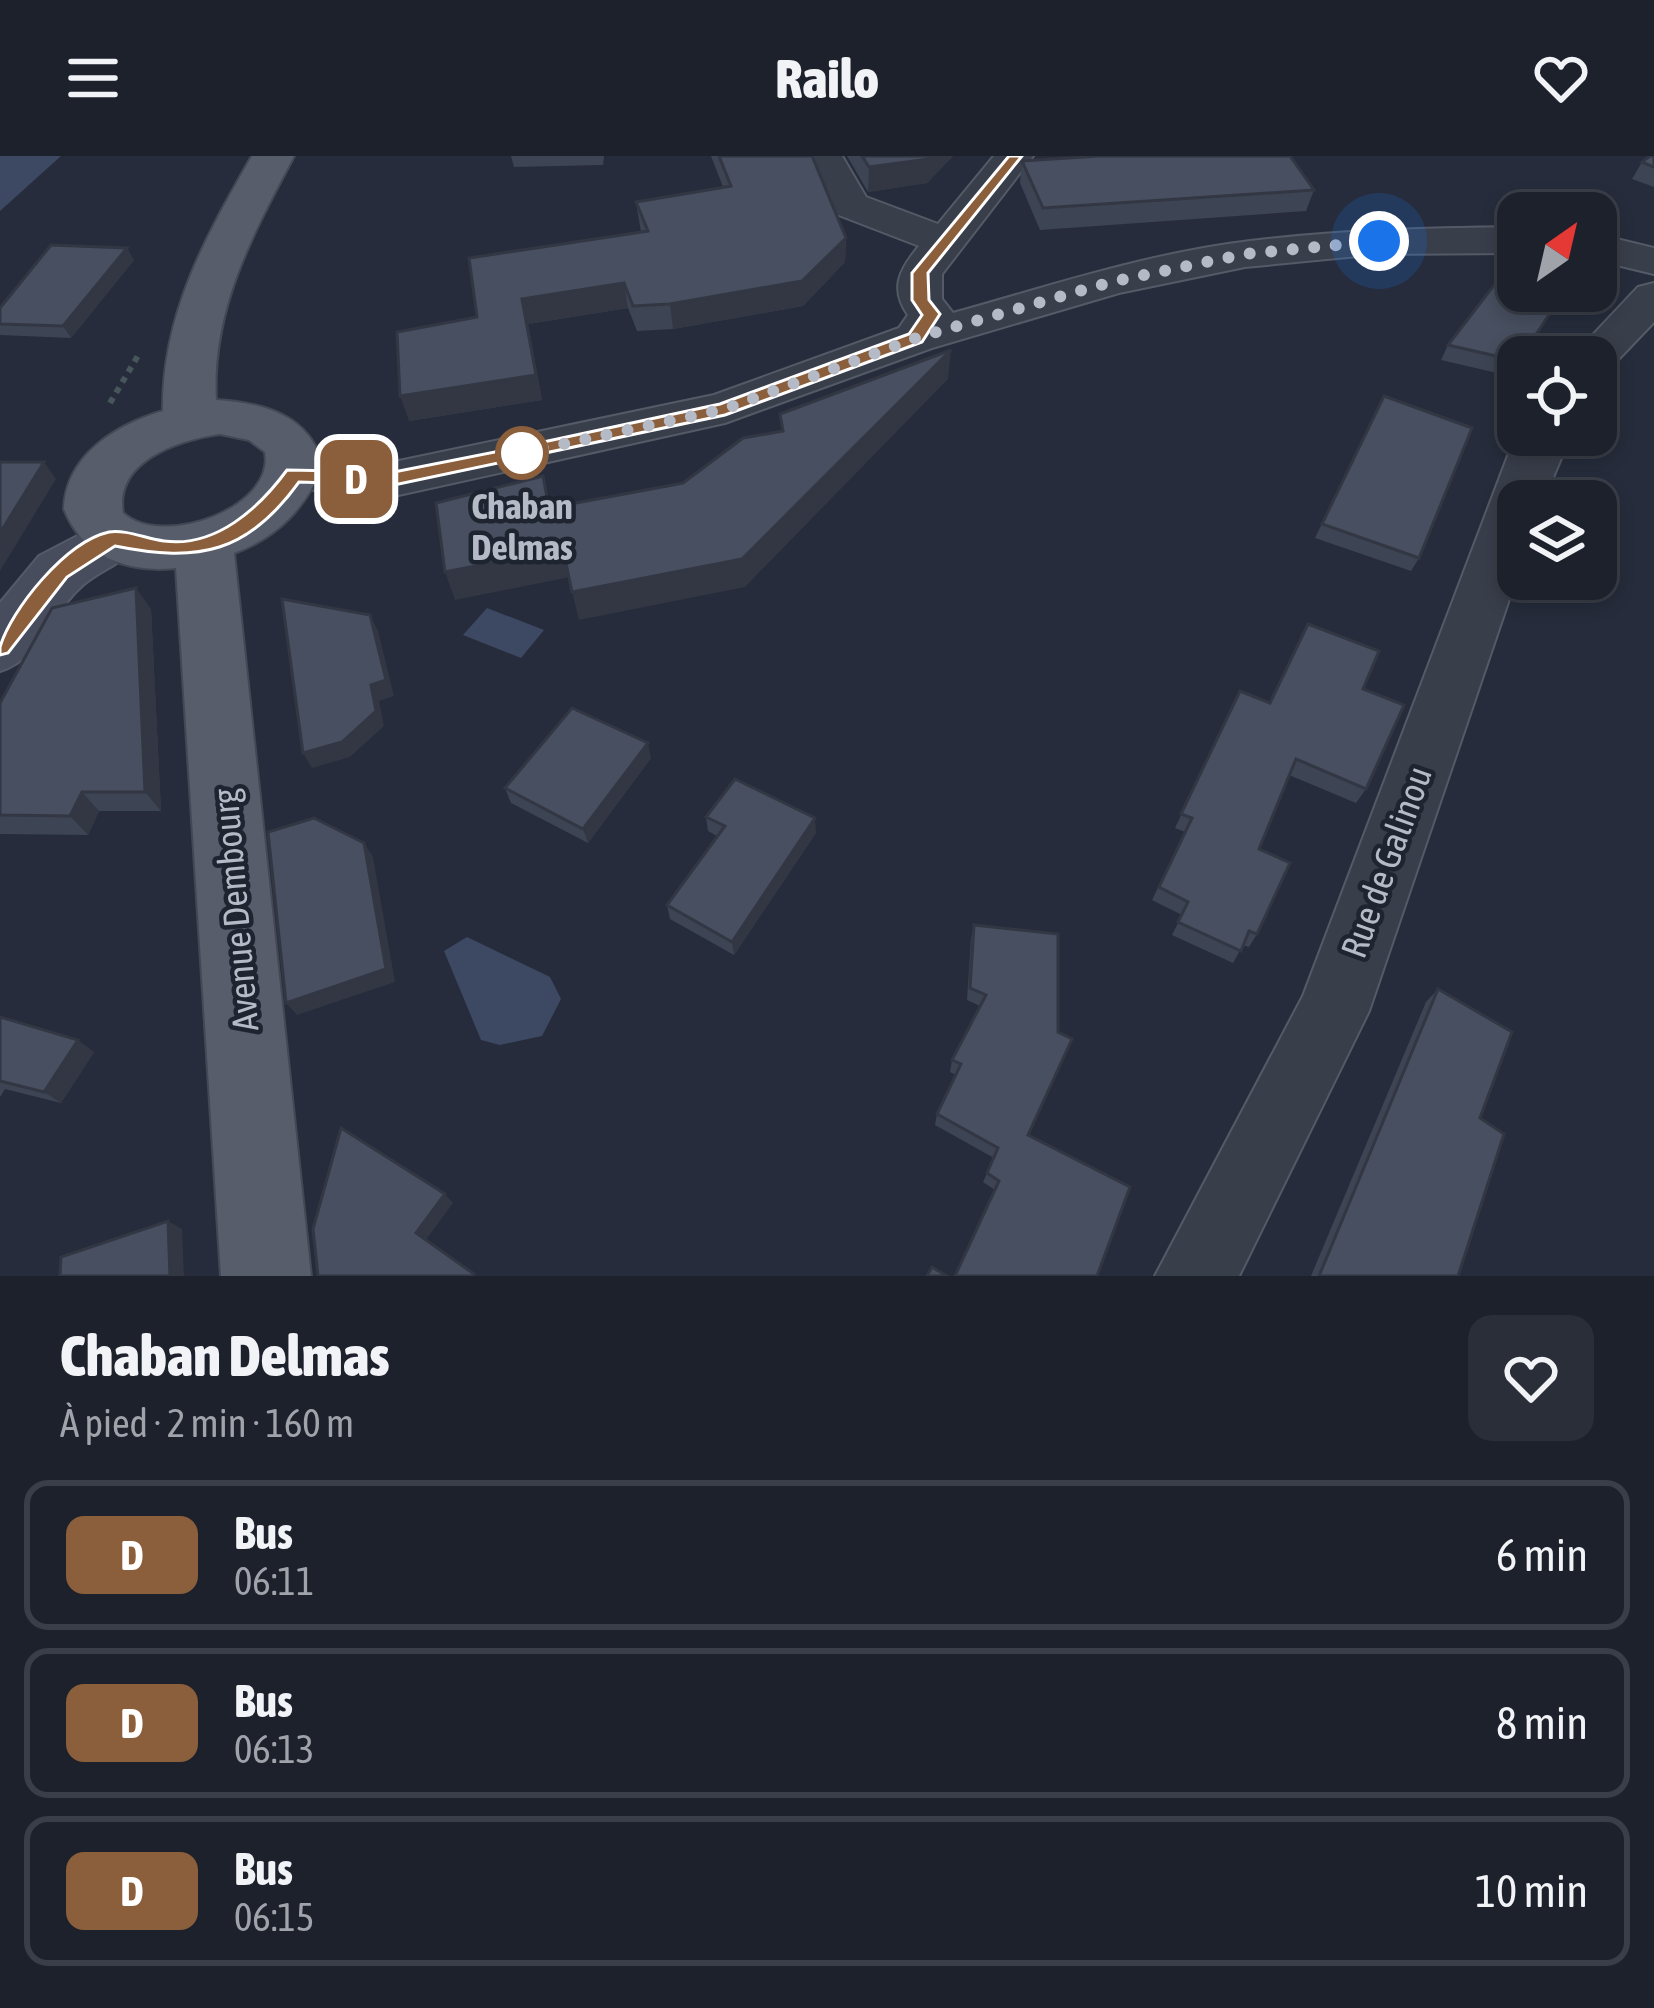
<!DOCTYPE html>
<html lang="fr">
<head>
<meta charset="utf-8">
<style>
  :root { --surface:#1c212c; --page:#292e38; --text:#f1f3f6; --muted:#a0a3a9; --line:#3a3e48 }
  body { margin:0; font-family:"Asap Condensed",sans-serif; background:var(--page); color:var(--text); height:100vh; display:flex; flex-direction:column; font-size:45px; white-space:nowrap }
  * { box-sizing:border-box; margin:0 }
  p { font-size:39px; color:var(--muted) }
  .icon { flex:none; width:66px; height:66px; fill:none; stroke:currentColor; stroke-width:2; stroke-linecap:round; stroke-linejoin:round }
  .map { position:relative; height:1120px; overflow:hidden }
  .drawer { display:flex; flex-direction:column; background:var(--surface); flex:1 }
  .drawer>* { flex:none }
  .badge { padding:0 24px; border-radius:18px; font-size:42px; line-height:78px }
  .needle { width:78px; rotate:34deg }
  .fabs { position:absolute; left:1497px; top:36px; display:grid; gap:24px }
  .fabs a { display:grid; place-items:center; width:120px; height:120px; border-radius:24px; background:var(--surface); box-shadow:0 6px 18px #0003,0 0 0 3px var(--line); font-size:60px }
  .you { position:absolute; width:60px; height:60px; margin:-30px; border:9px solid #fff; border-radius:50%; background:#1a73e8; box-shadow:0 0 0 18px #1a73e833 }
  .map>.badge { position:absolute; translate:-50% -50%; box-shadow:0 0 0 6px #fff }
  .round { display:grid; place-items:center; flex:none; width:126px; height:126px; border-radius:24px; background:var(--page) }
  .headline { display:flex; align-items:center; justify-content:space-between; height:204px; padding:0 60px }
  h1 { font-size:57px; font-weight:800; line-height:90px }
  ul { padding:0; list-style:none }
  li { display:flex; align-items:center; gap:36px; height:150px; margin:0 24px 18px; padding:0 36px; border:6px solid var(--line); border-radius:24px }
  li div { flex:1 }
  li b { display:block; font-size:45px }
  li em { font-style:normal }
  li .badge { min-width:132px; font-weight:700; text-align:center }
  header { display:flex; justify-content:space-between; align-items:center; height:156px; padding:0 60px; background:var(--surface); font-size:54px; font-weight:800 }
  .map>svg:first-child { display:block }
  .water { fill:#3d4863 }
  .lines { fill:none; stroke-linecap:round; stroke-linejoin:round }
  .street-casing { stroke:#545a66; stroke-width:4 }
  .secondary-casing { stroke:#545a66; stroke-width:4 }
  .primary-casing { stroke:#424854; stroke-width:4 }
  .path { stroke:#47565b; stroke-width:6; stroke-dasharray:6 6; stroke-linecap:butt }
  .street { fill:#393e4b; fill-rule:evenodd }
  .secondary { fill:#484d5e; fill-rule:evenodd }
  .primary { fill:#575d6b; fill-rule:evenodd }
  .wall { fill:#3d4453 }
  .shaded-wall { fill:#323743 }
  .building { fill:#474f60; stroke:#323743; stroke-width:3 }
  .line { fill:#8b5e3c; stroke:#fff; stroke-width:3 }
  .walk { stroke:#b5bac7; stroke-width:12; stroke-dasharray:0 21.6 }
  .stop-dot { fill:#fff; stroke:#8b5e3c; stroke-width:6 }
  .labels { text-anchor:middle; stroke-width:9; stroke-linejoin:round; paint-order:stroke }
  .stop-label { font-size:36px; font-weight:bold; fill:#b5bac7; stroke:#1e2430 }
  .street-label { font-size:36px; fill:#b5bac7; stroke:#1e2430 }
</style>
</head>
<body>
<header><svg class="icon" aria-label="menu" viewBox="0 0 24 24"><path d="M4 6h16M4 12h16M4 18h16"/></svg>Railo<svg class="icon" aria-label="heart" viewBox="0 0 24 24"><path d="M12 20l-8-8c-3-5 5-10 8-4 3-6 11-1 8 4z"/></svg></header>
<div class="map">
<svg width="1654" height="1120" viewBox="0 0 1654 1120">
  <rect width="100%" height="100%" fill="#262c3b"/>
  <g class="water">
    <polygon points="0,0 61,0 0,55"/>
    <polygon points="487,452 544,474 521,502 463,479"/>
    <polygon points="467,781 550,821 561,843 542,880 500,889 481,884 444,795"/>
  </g>
  <g class="lines">
    <g class="street-casing">
      <g id="street">
        <path d="M804,0h38l24,41 72,27 56,-68h39l-91,118v25l11,14c97,-27 196,-60 297,-72 89,-11 178,-13 268,-14v26l-139,1 -134,13 -126,26 -187,55 -207,75 -331,73 -118,-9 -7,-12 7,-12 18,-5 100,4 320,-67 185,-67 9,-13c-19,-27 -8,-46 11,-69l-83,-32z"/>
        <polygon points="1596,78 1654,92 1654,118 1596,104"/>
        <polygon points="1654,127 1654,166 1611,211 1596,215 1596,201 1572,201 1638,131"/>
        <polygon points="1521,279 1571,279 1543,345 1518,345 1518,417 1369,855 1239,1120 1155,1120 1303,840 1509,297"/>
      </g>
    </g>
    <g class="secondary-casing">
      <path id="secondary" d="M112,362l21,6 8,15c-14,24 -38,29 -58,46 -32,27 -41,73 -83,86v-68l39,-47z"/>
    </g>
    <g class="primary-casing">
      <path id="primary" d="M252,0h42c-41,77 -83,154 -78,244 48,3 94,15 107,66 -18,42 -45,71 -89,87l77,723h-90l-45,-708c-49,5 -93,-11 -112,-59 2,-54 52,-84 99,-98 -1,-96 42,-173 89,-255zM220,278l29,6 16,12c11,56 -103,97 -142,61 -9,-52 55,-73 97,-79z"/>
    </g>
    <polyline class="path" points="110,247 139,198"/>
    <use href="#street" class="street"/>
    <use href="#secondary" class="secondary"/>
    <use href="#primary" class="primary"/>
  </g>
  <g class="wall">
    <polygon points="511,0 604,0 603,9 514,11"/>
    <polygon points="711,0 812,0 846,82 845,106 803,150 673,173 637,175 628,152 528,168 542,244 409,265 477,161 641,76 636,46 723,31"/>
    <polygon points="847,0 953,0 927,27 868,36"/>
    <polygon points="1654,0 1654,31 1632,23 1642,6"/>
    <polygon points="1022,5 1314,34 1306,55 1040,74 1020,27"/>
    <polygon points="134,104 71,182 0,179 0,152"/>
    <polygon points="1518,110 1518,208 1510,220 1441,204 1448,189"/>
    <polygon points="1384,240 1419,402 1411,415 1315,382"/>
    <polygon points="151,453 161,655 99,655 88,679 0,678 0,547"/>
    <polygon points="1363,533 1366,633 1356,647 1289,619 1259,693 1257,778 1249,791 1243,789 1233,807 1172,779 1182,759 1152,744 1185,676 1175,672 1240,535 1270,547"/>
    <polygon points="651,602 588,687 511,647 505,632"/>
    <polygon points="706,661 816,677 734,799 670,763 667,749 717,680 708,675"/>
    <polygon points="974,769 1058,876 995,1034 983,1026 994,1002 935,969 937,958 956,919 950,916 952,904 980,850 967,844 971,783"/>
    <polygon points="1438,833 1480,962 1458,1120 1311,1120 1426,846"/>
    <polygon points="0,861 94,896 61,947 5,933 0,941"/>
  </g>
  <g class="shaded-wall">
    <polygon points="932,0 953,0 927,27 868,36 869,11"/>
    <polygon points="846,82 845,106 803,150 673,173 670,148"/>
    <polygon points="127,92 134,104 71,182 63,170"/>
    <polygon points="624,127 628,152 528,168 542,244 409,265 400,240 522,143"/>
    <polygon points="951,194 948,223 745,431 579,464 572,436"/>
    <polygon points="44,306 56,323 0,415 0,377"/>
    <polygon points="563,393 570,421 455,444 445,416"/>
    <polygon points="136,432 151,453 161,655 145,636"/>
    <polygon points="370,459 378,475 394,540 379,545 384,570 350,601 312,612 303,597 371,529"/>
    <polygon points="648,587 651,602 588,687 583,673"/>
    <polygon points="82,636 99,655 88,679 70,660"/>
    <polygon points="815,662 816,677 734,799 732,786"/>
    <polygon points="364,687 373,701 395,826 297,859 286,847"/>
    <polygon points="78,884 94,896 61,947 44,936"/>
    <polygon points="445,1038 453,1047 425,1085 416,1077"/>
    <polygon points="168,1065 182,1073 184,1120 170,1120"/>
  </g>
  <g class="building">
    <polygon points="719,0 812,0 846,82 802,125 670,148 633,150 624,127 522,143 536,219 400,240 397,176 477,161 469,102 648,75 636,46 731,30"/>
    <polygon points="862,0 932,0 929,3 869,11"/>
    <polygon points="1099,0 1290,0 1314,34 1043,52 1022,5"/>
    <polygon points="1650,0 1654,0 1654,11 1642,6"/>
    <polygon points="51,89 127,92 63,170 0,168 0,152"/>
    <polygon points="1511,107 1518,110 1518,135 1565,135 1521,201 1518,201 1518,205 1448,189"/>
    <polygon points="951,194 742,403 572,436 563,393 445,416 436,347 543,320 549,352 683,327 743,282 783,275 780,258"/>
    <polygon points="1384,240 1472,272 1419,402 1322,368"/>
    <polygon points="0,306 44,306 0,377"/>
    <polygon points="136,432 145,636 82,636 70,660 0,659 0,547 52,452"/>
    <polygon points="282,443 370,459 386,524 371,529 376,555 342,586 303,597"/>
    <polygon points="1308,468 1379,495 1363,533 1404,549 1366,633 1296,603 1259,693 1290,707 1257,778 1249,775 1241,795 1178,766 1188,746 1159,731 1192,662 1181,658 1240,535 1270,547"/>
    <polygon points="572,552 648,587 583,673 505,632"/>
    <polygon points="735,623 815,662 732,786 667,749 725,670 706,661"/>
    <polygon points="314,662 364,687 386,813 286,847 268,676"/>
    <polygon points="974,769 1058,778 1058,876 1072,883 1028,979 1130,1031 1097,1120 955,1120 999,1025 987,1017 998,992 937,958 961,908 952,904 986,839 970,832"/>
    <polygon points="1438,833 1512,876 1480,962 1504,978 1458,1120 1319,1120"/>
    <polygon points="0,861 78,884 44,936 0,925"/>
    <polygon points="341,972 445,1038 416,1077 474,1118 473,1120 318,1120 313,1073"/>
    <polygon points="168,1065 170,1120 60,1120 61,1101"/>
    <polygon points="932,1111 947,1120 927,1120"/>
  </g>
  <path class="line" d="M1009,0h13l-94,117 1,27 11,14 -18,28 -197,73 -331,70 -95,-3c-51,71 -100,81 -184,64l-48,31 -59,76 -8,2v-8c11,-37 65,-105 109,-115 16,-3 38,7 55,9 52,7 95,-33 123,-71l107,2 126,-25 200,-43 189,-70 13,-19 -10,-15v-27z"/>
  <g class="lines">
    <polyline class="walk" points="522,297 725,253 916,182 1111,126 1245,98 1379,85"/>
  </g>
  <circle class="stop-dot" cx="522" cy="297" r="24"/>
  <g class="labels">
    <g class="stop-label">
      <text x="522" y="363">Chaban<tspan x="522" dy="41">Delmas</tspan></text>
    </g>
    <g class="street-label">
      <text transform="translate(1386 706) rotate(-70)" y="13">Rue de Galinou</text>
      <text transform="translate(235 754) rotate(-95)" y="13">Avenue Dembourg</text>
    </g>
  </g>
</svg>
<div class="fabs">
<a><svg class="needle" viewBox="-14 -14 28 28"><path d="M0-13l5 13h-10z" fill="#e53935"/><path d="M0 13l5-13h-10z" fill="#a0a3a9"/></svg></a>
<a><svg class="icon" aria-label="locate" viewBox="0 0 24 24"><circle cx="12" cy="12" r="6"/><path d="M12 2v4M12 18v4M2 12h4M18 12h4"/></svg></a>
<a><svg class="icon" aria-label="layers" viewBox="0 0 24 24"><path d="M12 4l9 5-9 5-9-5zM3 14l9 5 9-5"/></svg></a>
</div>
<div class="you" style="left:1379px;top:85px"></div>
<b class="badge" style="left:356px;top:323px;background:#8b5e3c;color:#fff">D</b>
</div>
<section class="drawer">
<div class="headline"><div><h1>Chaban Delmas</h1><p>À pied · 2 min · 160 m</p></div><a class="round"><svg class="icon" aria-label="heart" viewBox="0 0 24 24"><path d="M12 20l-8-8c-3-5 5-10 8-4 3-6 11-1 8 4z"/></svg></a></div>
<ul>
<li><span class="badge" style="background:#8b5e3c;color:#fff">D</span><div><b>Bus</b><p>06:11</p></div><em>6 min</em></li>
<li><span class="badge" style="background:#8b5e3c;color:#fff">D</span><div><b>Bus</b><p>06:13</p></div><em>8 min</em></li>
<li><span class="badge" style="background:#8b5e3c;color:#fff">D</span><div><b>Bus</b><p>06:15</p></div><em>10 min</em></li>
</ul>
</section>
</body>
</html>
